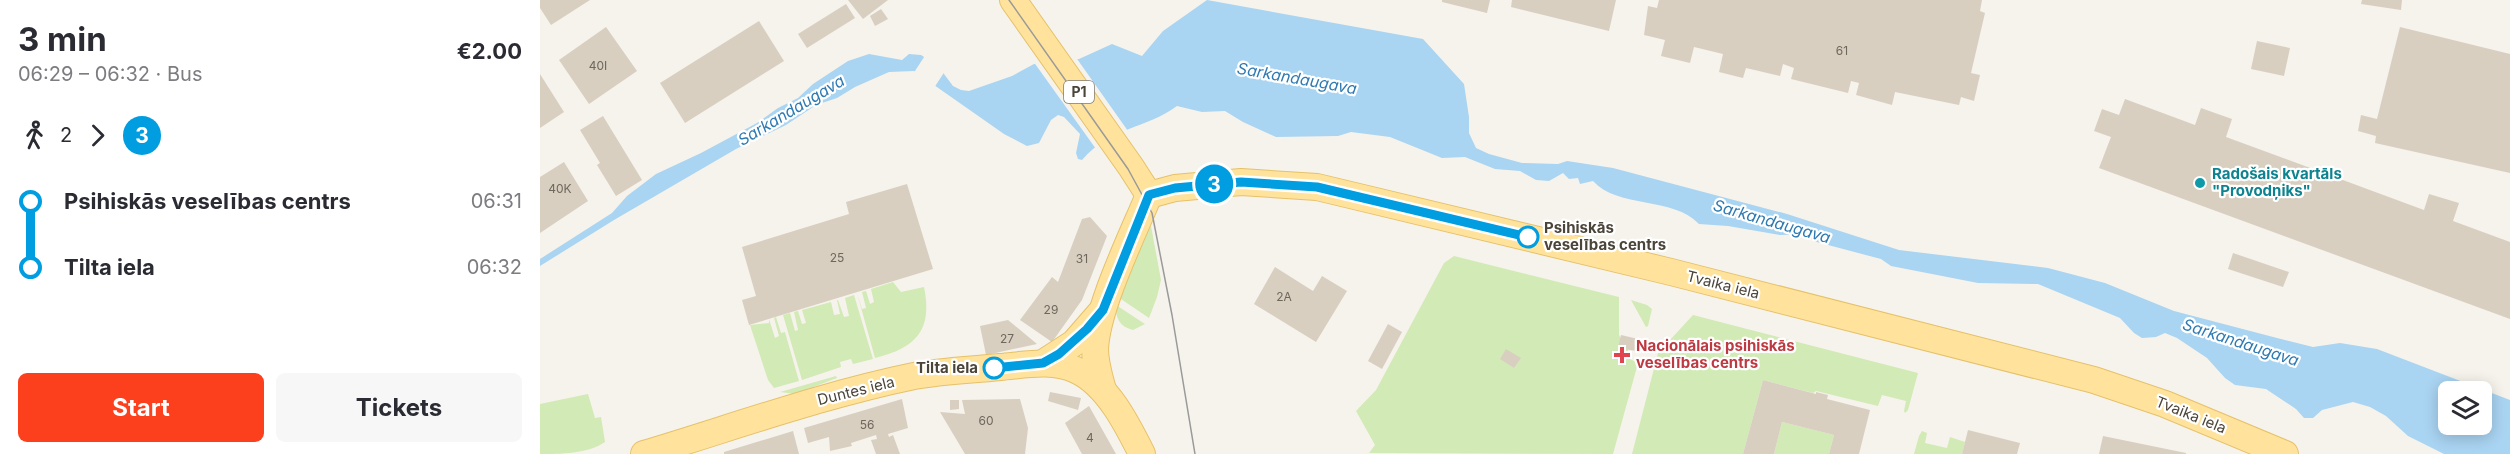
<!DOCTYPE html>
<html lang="en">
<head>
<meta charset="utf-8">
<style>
  :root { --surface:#fff; --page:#f7f7f7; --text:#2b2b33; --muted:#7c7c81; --accent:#fc3f1d }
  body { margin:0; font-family:Inter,sans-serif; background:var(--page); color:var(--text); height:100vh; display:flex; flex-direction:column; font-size:22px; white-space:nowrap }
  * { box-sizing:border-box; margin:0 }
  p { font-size:20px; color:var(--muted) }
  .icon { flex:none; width:33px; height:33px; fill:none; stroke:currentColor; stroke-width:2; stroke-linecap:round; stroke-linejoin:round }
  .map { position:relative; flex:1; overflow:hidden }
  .side { display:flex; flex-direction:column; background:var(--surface); width:540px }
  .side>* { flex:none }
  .badge { padding:0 12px; border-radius:20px; font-size:21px; line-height:39px }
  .tools { position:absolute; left:1898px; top:381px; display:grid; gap:12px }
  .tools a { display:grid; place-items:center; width:54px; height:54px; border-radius:9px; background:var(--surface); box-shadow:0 3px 15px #0003; font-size:30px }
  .map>.badge { position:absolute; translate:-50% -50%; box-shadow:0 0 0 3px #fff }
  .legs { display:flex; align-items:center; gap:9px; height:66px; padding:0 18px; font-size:20px }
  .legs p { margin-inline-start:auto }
  .headline { display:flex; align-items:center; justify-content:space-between; height:102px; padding:0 18px }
  h1 { font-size:33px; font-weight:700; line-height:45px }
  .button { display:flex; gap:12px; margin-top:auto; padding:12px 18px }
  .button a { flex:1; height:69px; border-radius:9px; background:var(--accent); color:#fff; font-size:24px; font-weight:700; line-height:69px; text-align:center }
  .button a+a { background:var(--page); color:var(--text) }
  ul { padding:0 18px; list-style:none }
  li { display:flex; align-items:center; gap:21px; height:66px; font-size:22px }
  li i { display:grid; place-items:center; width:9px; height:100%; margin:0 8px; background:currentColor }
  li i::after { content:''; width:15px; height:15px; margin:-8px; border:4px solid; border-radius:50%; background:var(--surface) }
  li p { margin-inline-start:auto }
  li:first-child i { background:linear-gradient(#0000 50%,currentColor 0) }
  li:last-child i { background:linear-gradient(currentColor 50%,#0000 0) }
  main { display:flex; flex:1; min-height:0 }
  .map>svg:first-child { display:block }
  .green { fill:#d2eab5 }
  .water { fill:#a9d4f2; fill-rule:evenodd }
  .pier { fill:#f6f3ec }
  .building { fill:#d8cfc1 }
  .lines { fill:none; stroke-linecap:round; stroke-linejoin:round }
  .primary-casing { stroke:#e6c16a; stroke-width:28 }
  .primary { stroke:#ffe39c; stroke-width:26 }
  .tram { stroke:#9a9a9a; stroke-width:1.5 }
  .line-1-casing { stroke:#fff; stroke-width:14 }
  .line-1 { stroke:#009de0; stroke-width:9 }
  .culture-dot { fill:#0f9aa8; stroke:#fff; stroke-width:2 }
  .stop-1-dot { fill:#fff; stroke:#009de0; stroke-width:3 }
  .health-dot { fill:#e0444e; stroke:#fff; stroke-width:2 }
  .labels { text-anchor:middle; stroke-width:4.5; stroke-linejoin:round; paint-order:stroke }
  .number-label { font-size:12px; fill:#6e675b }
  .shield { fill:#fff; stroke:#817c74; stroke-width:1.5 }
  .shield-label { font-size:14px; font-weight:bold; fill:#4b4439 }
  .culture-label { font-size:15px; font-weight:bold; fill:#0d838f; stroke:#fff; text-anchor:start }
  .stop-label { font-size:15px; font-weight:bold; fill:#4b4439; stroke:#fff; text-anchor:start }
  .street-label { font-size:15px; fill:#4b4439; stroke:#fff }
  .health-label { font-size:15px; font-weight:bold; fill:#be3a42; stroke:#fff; text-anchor:start }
  .water-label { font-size:16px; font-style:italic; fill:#2e7ab2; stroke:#fff }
</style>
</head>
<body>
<main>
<section class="side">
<div class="headline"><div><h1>3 min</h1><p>06:29 – 06:32 · Bus</p></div><b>€2.00</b></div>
<div class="legs"><svg class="icon" aria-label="walk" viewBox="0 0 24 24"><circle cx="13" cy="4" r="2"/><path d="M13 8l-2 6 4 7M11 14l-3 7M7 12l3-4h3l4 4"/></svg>2<svg class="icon" aria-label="forward" viewBox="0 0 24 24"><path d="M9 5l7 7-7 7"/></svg><b class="badge" style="background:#009de0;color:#fff">3</b></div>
<ul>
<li><i style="color:#009de0"></i><b>Psihiskās veselības centrs</b><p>06:31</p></li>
<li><i style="color:#009de0"></i><b>Tilta iela</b><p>06:32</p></li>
</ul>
<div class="button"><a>Start</a><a>Tickets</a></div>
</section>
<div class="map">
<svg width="1970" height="454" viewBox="0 0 1970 454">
  <rect width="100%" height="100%" fill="#f6f3ec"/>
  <g class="green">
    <polygon points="611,226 621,280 617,297 609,318 578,297 604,237"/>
    <polygon points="914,256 1079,297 1079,335 1088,350 1090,359 1098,363 1073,454 829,453 835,445 816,411 836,390 904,263"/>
    <path d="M353,282l8,10 23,-5c9,43 -8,61 -49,71l-18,-65 5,16 4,-1 -4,-16 4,-1 4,13 4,-2 -3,-13z"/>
    <polygon points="314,295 333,359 313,364 311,359 300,362 301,367 262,380 243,315 250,313 255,331 258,330 254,312 258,311 262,324 266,323 262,310 291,302 294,315 300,314 297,300 298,300 304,317 309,316 305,298"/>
    <polygon points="1091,300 1107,305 1112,309 1108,326 1106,327"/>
    <path d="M576,305l29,19 -12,6c-13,-3 -18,-12 -17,-25z"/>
    <polygon points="1153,315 1378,373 1368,410 1365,413 1364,411 1366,401 1342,395 1338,406 1276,391 1273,393 1223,380 1203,454 1092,454 1118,353"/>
    <polygon points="236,317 241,333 245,332 259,381 234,388 228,380 210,325 229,323 229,319 235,338 239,336 234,318"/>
    <polygon points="296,376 297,378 255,394 240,392"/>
    <path d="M48,394l7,24 6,-1 4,25c-17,12 -45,12 -65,12v-50z"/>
    <polygon points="1242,422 1294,435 1289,454 1234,454"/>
    <polygon points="1382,431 1387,433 1385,443 1407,448 1410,437 1425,442 1422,454 1374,454 1379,436"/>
  </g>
  <path class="water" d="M667,0l216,39 41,45 5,33v16l7,15 13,6 33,9 36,1 9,-3 46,7 174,46 112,36 149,18 57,15 69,28 103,27 36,9 27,-4 37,6 133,51v54h-66l-36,-18 -22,-20 -16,-9 -17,-5 -31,8 -9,8h-9l-8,-9 -30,-20 -31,-4 -10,-7 -18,-20 -30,-20 -12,-5 -9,4 -14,1 -8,-5 -14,-15 -82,-34 -60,-1 -87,-17 -10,-7 -68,-18 -6,-7 -27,1 -52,-9 -29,-2c-26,-28 -81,-15 -106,-43l-13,3 -2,-6 -9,1 -6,-6 -14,8 -13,-1 -16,-9 -25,-2 -30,-12 -23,1 -52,-21 -39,-5 -13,4 -62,1 -33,-15 -18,-11 -23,1 -25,-6c-31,23 -67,21 -95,54l-4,-1 -2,-6 4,-19 -16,-17 -6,-2 -7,5 -12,23 -12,3 -23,-12 -90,-63 -25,1 -34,15 -18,11 -21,7 -30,20 -50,24 -122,71 -74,46v-7l72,-46 15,-17 29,-22 45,-21 56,-30 21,-15 20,-10 15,-14 35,-23 21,-7 33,6 7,-6 12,1 17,11 15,20 8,4 8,1 43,-15 22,-12 45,-5 33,-15 30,12 21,-25zM1908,392h33v32h-33z"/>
  <g class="pier">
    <polygon points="386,54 400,64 405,71 394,88 373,74"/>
    <polygon points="535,56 588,131 556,149 493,61"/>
  </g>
  <g class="building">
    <polygon points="0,0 50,0 11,25 0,8"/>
    <polygon points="308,0 348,0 323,19"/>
    <polygon points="902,0 950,0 947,13 902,2"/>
    <polygon points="972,0 1076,0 1069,31 971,7"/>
    <polygon points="1119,0 1442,0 1440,11 1445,13 1431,73 1440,75 1434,101 1421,97 1419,105 1355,92 1352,105 1316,95 1319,83 1311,81 1308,93 1251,79 1254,68 1243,64 1240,76 1206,68 1203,78 1179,72 1183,54 1154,47 1150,63 1121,56 1125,40 1104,35 1108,6 1117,8"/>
    <polygon points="1822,0 1862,0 1861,10 1821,4"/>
    <polygon points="306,4 315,18 267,48 258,34"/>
    <polygon points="341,9 348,19 335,26 330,16"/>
    <polygon points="219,21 244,61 145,123 120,83"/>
    <polygon points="66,27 97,71 49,104 19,60"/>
    <polygon points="1860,27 1970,54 1970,173 1835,143 1836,136 1818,131 1821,115 1837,119"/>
    <polygon points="1717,41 1750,48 1744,76 1711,69"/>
    <polygon points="0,74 24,112 0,128"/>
    <polygon points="1585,99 1655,125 1661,108 1692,119 1686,137 1884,210 1889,194 1919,203 1913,221 1970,242 1970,319 1559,168 1571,137 1554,131 1562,109 1579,115"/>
    <polygon points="63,116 102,180 76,196 57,165 60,163 40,130"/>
    <polygon points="24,162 48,201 0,233 0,177"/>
    <polygon points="367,184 393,269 209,325 202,300 216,296 202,247 309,214 306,202"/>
    <polygon points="550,217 567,236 542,300 512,342 480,320 512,277 518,282 542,219"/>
    <polygon points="1693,253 1749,272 1743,287 1688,269"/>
    <polygon points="735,267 773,291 782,276 807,291 776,342 714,304"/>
    <polygon points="468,320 497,344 446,355 440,326"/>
    <polygon points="848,324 862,332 842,369 828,361"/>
    <polygon points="1081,335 1107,341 1104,350 1097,348 1096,351 1078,348"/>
    <polygon points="966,349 981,358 974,368 960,359"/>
    <polygon points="1223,380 1276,394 1276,392 1288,395 1287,399 1330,410 1319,454 1289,454 1294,435 1242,422 1234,454 1203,454"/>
    <polygon points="510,392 541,398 538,410 508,401"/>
    <polygon points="362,399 368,428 348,434 349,437 353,435 360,454 336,454 331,440 337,439 336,435 311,443 312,446 290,451 289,437 268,443 264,428"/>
    <polygon points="480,399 488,428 485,454 425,454 400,412 425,414 422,400"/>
    <polygon points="410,400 419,400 419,409 410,410"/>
    <polygon points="549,406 576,454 542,454 525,423"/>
    <polygon points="1428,430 1480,443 1477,454 1422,454"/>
    <polygon points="253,431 259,454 184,454 184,452"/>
    <polygon points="1563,436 1646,453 1646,454 1559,454"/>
  </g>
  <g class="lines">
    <g class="primary-casing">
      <g id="primary">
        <polyline points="473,0 591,167 609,195"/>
        <polyline points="609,195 635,188 701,182 777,187 1131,272 1554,380 1625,404 1745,454"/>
        <polyline points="503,363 534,343 561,312"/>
        <path d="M563,390c-4,-14 -8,-27 -8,-41 2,-42 37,-113 54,-154"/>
        <path d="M104,454c90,-27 178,-59 270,-78 28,-5 57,-6 86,-9 25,-2 52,-8 76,3 31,14 51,54 66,84"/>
      </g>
    </g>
    <use href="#primary" class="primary"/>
    <polyline class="tram" points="469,0 588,169 612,213 632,315 655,454"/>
  </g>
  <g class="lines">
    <g class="line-1-casing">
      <polyline id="line-1" points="454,368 503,363 519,354 547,329 563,310 609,195 612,194 635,188 701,182 777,187 988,237"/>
    </g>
    <use href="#line-1" class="line-1"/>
  </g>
  <circle class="culture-dot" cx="1660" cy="183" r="6"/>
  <g class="stop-1-dot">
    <circle cx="988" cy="237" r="10"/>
    <circle cx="454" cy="368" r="10"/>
  </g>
  <path class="health-dot" d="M1079 346h6v6h6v6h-6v6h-6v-6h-6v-6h6z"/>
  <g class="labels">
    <g class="number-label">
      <text x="1302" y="55">61</text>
      <text x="58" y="70">40I</text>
      <text x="20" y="193">40K</text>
      <text x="297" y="262">25</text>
      <text x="542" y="263">31</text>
      <text x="744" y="301">2A</text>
      <text x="511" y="314">29</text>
      <text x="467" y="343">27</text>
      <text x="446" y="425">60</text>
      <text x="327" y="429">56</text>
      <text x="550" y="442">4</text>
    </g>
    <rect class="shield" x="524" y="81" width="30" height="22" rx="4.5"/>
    <g class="shield-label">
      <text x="539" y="97">P1</text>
    </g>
    <g class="culture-label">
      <text x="1672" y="179">Radošais kvartāls<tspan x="1672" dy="17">"Provodņiks"</tspan></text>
    </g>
    <g class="stop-label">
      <text x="1004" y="233">Psihiskās<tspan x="1004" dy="17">veselības centrs</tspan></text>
      <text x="438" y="373" text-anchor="end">Tilta iela</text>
    </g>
    <g class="street-label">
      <text transform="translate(1183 285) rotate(14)" y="5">Tvaika iela</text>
      <text transform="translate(316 391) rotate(-14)" y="5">Duntes iela</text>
      <text transform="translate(1651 415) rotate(22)" y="5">Tvaika iela</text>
    </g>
    <g class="health-label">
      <text x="1096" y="351">Nacionālais psihiskās<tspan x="1096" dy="17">veselības centrs</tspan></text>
    </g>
    <g class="water-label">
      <text transform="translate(757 78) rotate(10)" y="6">Sarkandaugava</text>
      <text transform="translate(251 110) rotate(-31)" y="6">Sarkandaugava</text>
      <text transform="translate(1232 221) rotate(16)" y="6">Sarkandaugava</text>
      <text transform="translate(1701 342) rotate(18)" y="6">Sarkandaugava</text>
    </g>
  </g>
</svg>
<div class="tools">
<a><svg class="icon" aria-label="layers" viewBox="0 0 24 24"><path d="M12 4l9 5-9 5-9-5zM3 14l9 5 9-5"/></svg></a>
</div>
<b class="badge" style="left:674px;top:184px;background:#009de0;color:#fff">3</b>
</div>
</main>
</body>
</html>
